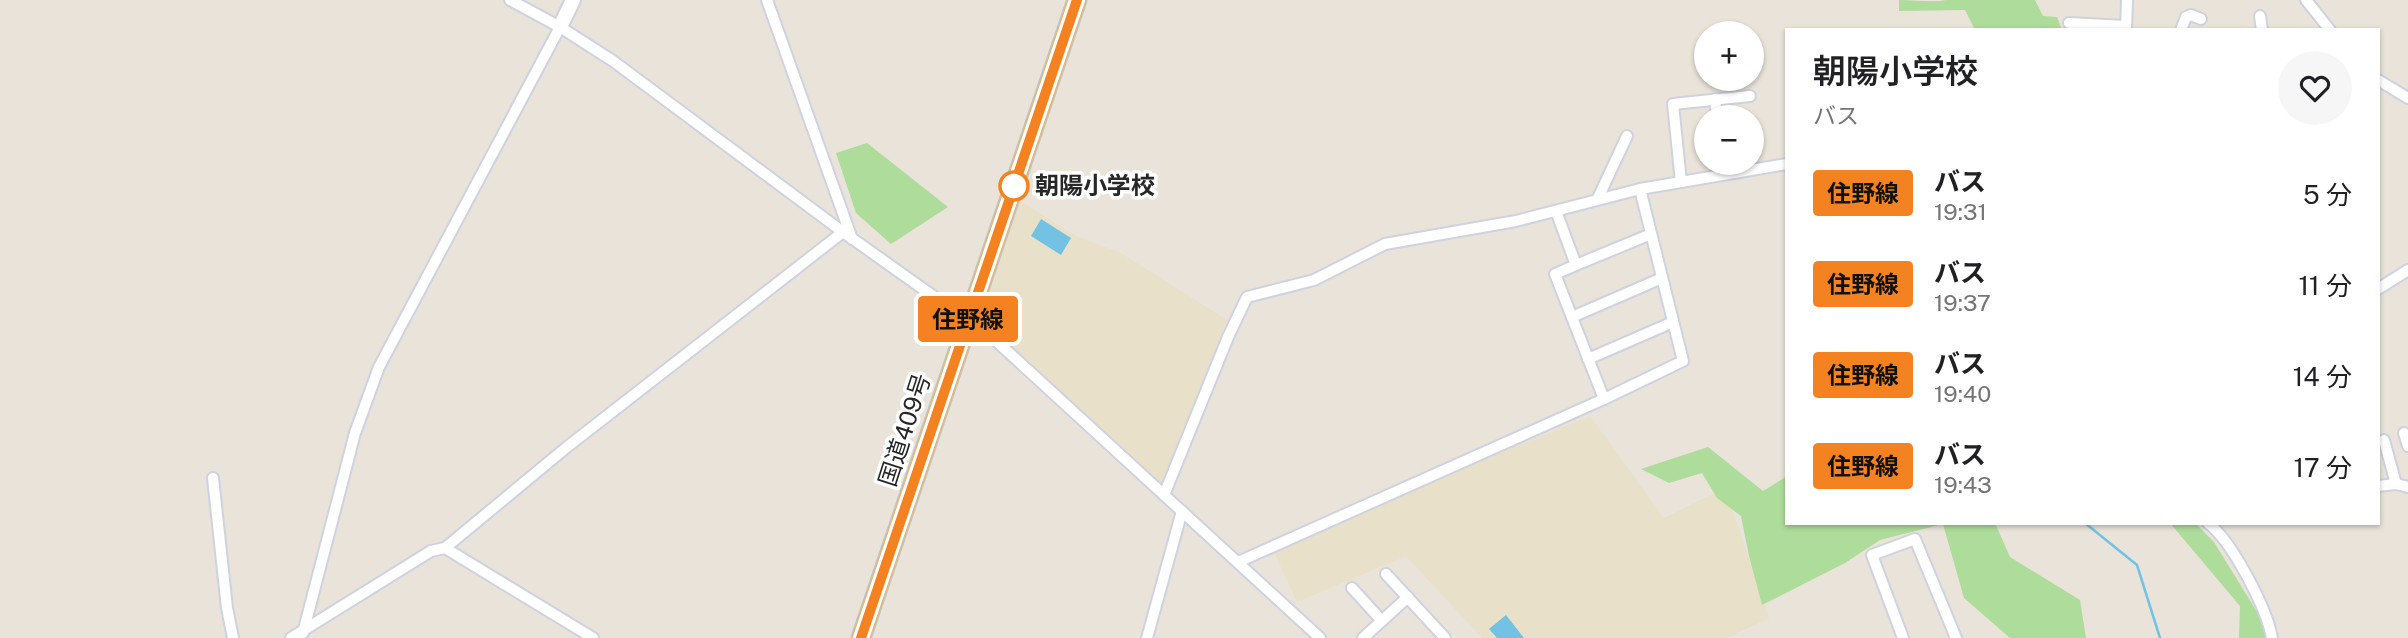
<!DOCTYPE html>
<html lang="ja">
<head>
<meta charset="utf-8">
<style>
  :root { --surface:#fff; --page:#f6f6f6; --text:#202124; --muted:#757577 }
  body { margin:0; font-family:"Public Sans","Noto Sans JP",sans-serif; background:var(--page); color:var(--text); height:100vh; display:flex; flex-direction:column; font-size:26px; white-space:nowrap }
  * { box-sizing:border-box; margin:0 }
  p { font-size:23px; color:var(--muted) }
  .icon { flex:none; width:38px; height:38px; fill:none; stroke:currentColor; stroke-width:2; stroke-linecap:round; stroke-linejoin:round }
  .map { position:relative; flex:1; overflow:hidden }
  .details { position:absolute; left:1785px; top:28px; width:595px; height:497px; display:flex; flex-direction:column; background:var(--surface); border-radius:0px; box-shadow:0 2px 5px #0004 }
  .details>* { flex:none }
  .badge { padding:0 14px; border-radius:5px; font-size:24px; line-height:46px }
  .tools { position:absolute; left:1694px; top:21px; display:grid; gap:14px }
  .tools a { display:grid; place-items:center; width:70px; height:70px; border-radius:50%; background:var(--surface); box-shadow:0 2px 5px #0004; font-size:35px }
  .map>.badge { position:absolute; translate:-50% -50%; box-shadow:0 0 0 4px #fff }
  .round { display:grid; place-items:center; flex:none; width:74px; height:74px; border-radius:37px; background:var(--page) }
  .overview { display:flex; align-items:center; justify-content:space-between; height:119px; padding:0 28px }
  h1 { font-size:33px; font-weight:600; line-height:52px }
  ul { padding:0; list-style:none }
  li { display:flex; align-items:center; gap:21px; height:91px; padding:0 28px }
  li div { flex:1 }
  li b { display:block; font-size:26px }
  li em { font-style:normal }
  li .badge { min-width:77px; font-weight:700; text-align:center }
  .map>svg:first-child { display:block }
  .education { fill:#e9e0ca }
  .green { fill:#aedc9a }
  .water { fill:#73c2e4 }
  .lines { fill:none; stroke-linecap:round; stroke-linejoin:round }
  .stream { stroke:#73c2e4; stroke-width:2.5 }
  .minor-casing { stroke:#cfd2df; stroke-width:14 }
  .tertiary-casing { stroke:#cfd2df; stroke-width:18 }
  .trunk-casing { stroke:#c3c3c3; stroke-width:21 }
  .minor { stroke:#fff; stroke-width:10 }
  .tertiary { stroke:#fff; stroke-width:14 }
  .trunk { stroke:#eab660; stroke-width:18 }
  .line-casing { stroke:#fff; stroke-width:16 }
  .line { stroke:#f58220; stroke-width:10 }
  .stop-dot { fill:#fff; stroke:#f58220; stroke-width:3.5 }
  .labels { text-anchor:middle; stroke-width:7; stroke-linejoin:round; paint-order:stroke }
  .stop-label { font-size:24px; font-weight:bold; fill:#272727; stroke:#fff; text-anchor:start }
  .street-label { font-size:24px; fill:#272727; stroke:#fff }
</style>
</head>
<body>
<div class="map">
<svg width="2408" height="638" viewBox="0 0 2408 638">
  <rect width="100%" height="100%" fill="#e9e3d9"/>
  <g class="education">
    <polygon points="1017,199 1076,236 1121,253 1227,320 1162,485 989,326 981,304"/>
    <polygon points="1590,416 1664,518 1725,488 1769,618 1727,638 1482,638 1406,556 1297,602 1272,548"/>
  </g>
  <g class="green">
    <path d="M1899,0c16,0 32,3 47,0h89l8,16 14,1 5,13h-87l-10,-20 -66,1z"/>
    <polygon points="867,143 948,207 891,244 856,213 836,153"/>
    <polygon points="1708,447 1763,491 1787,476 1787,523 1995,523 2010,557 2080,600 2086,638 2010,638 1964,598 1943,524 1880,540 1845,563 1762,605 1749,556 1741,516 1717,498 1702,473 1669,483 1641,469"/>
    <polygon points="2170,523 2195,523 2214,542 2273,638 2239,638 2240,606"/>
  </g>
  <g class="water">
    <polygon points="1041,219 1071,238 1061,255 1031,236"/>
    <polygon points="1506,615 1524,638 1497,638 1489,629"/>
  </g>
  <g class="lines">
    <polyline class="stream" points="2085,523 2137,565 2160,638"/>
    <g class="minor-casing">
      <g id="minor">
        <polyline points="510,0 560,27 613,61 843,232 967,320"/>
        <polyline points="767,0 852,239"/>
        <polyline points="2306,0 2330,30"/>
        <polyline points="2260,16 2262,30"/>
        <polyline points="2069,23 2126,26"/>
        <polyline points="2126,30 2127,0"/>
        <polyline points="2181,30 2186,17 2191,15 2201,19"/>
        <polyline points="2378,80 2408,98"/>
        <polyline points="1715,99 1717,117"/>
        <polyline points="1681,182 1673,104 1750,96"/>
        <polyline points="1598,198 1627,136"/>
        <polyline points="1556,211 1576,265 1555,274 1604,399"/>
        <polyline points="1576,265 1651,234"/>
        <polyline points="2378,289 2408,270"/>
        <polyline points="969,316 1320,638"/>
        <polyline points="1572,317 1662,278"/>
        <polyline points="1588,359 1673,322"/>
        <polyline points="2404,433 2408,446"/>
        <polyline points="2384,440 2396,484"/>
        <polyline points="213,478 227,608 233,638"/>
        <polyline points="2378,486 2396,484 2408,487"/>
        <polyline points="1164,495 1228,337 1247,297 1314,280 1385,244 1516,221 1640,189 1787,164"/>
        <path d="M2208,523c24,18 59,86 64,115"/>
        <polyline points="445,548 593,638"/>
        <polyline points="1238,562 1604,399 1683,361 1640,189"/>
        <polyline points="1386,574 1445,638"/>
        <polyline points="1352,588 1382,621"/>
        <polyline points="303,633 355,433 379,367 560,27"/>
        <polyline points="291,638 431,551 445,548 567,447 843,232"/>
        <polyline points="1147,638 1182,511"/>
        <polyline points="1363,638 1408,597"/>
        <polyline points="1903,638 1872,555 1915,539 1956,638"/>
      </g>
    </g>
    <g class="tertiary-casing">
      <polyline id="tertiary" points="560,27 573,0"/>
    </g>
    <g class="trunk-casing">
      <polyline id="trunk" points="861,638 1077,0"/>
    </g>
    <use href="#minor" class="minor"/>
    <use href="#tertiary" class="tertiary"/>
    <use href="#trunk" class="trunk"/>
  </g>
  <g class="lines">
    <g class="line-casing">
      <polyline id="line" points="861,638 1077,0"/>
    </g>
    <use href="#line" class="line"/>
  </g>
  <circle class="stop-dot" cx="1014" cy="186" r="14"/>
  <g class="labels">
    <g class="stop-label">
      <text x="1035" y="194">朝陽小学校</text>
    </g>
    <g class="street-label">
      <text transform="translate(905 430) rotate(-72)" y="8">国道409号</text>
    </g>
  </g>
</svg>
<div class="tools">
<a>+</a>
<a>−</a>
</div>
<b class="badge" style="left:968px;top:319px;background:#f58220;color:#111">住野線</b>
<section class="details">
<div class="overview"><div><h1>朝陽小学校</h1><p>バス</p></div><a class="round"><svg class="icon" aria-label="heart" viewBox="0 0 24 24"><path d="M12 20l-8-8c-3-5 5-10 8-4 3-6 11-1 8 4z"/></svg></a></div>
<ul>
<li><span class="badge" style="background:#f58220;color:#111">住野線</span><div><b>バス</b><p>19:31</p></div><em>5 分</em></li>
<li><span class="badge" style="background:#f58220;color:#111">住野線</span><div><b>バス</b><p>19:37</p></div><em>11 分</em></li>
<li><span class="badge" style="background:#f58220;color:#111">住野線</span><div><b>バス</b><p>19:40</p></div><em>14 分</em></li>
<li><span class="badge" style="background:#f58220;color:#111">住野線</span><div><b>バス</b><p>19:43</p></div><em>17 分</em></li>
</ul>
</section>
</div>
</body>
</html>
